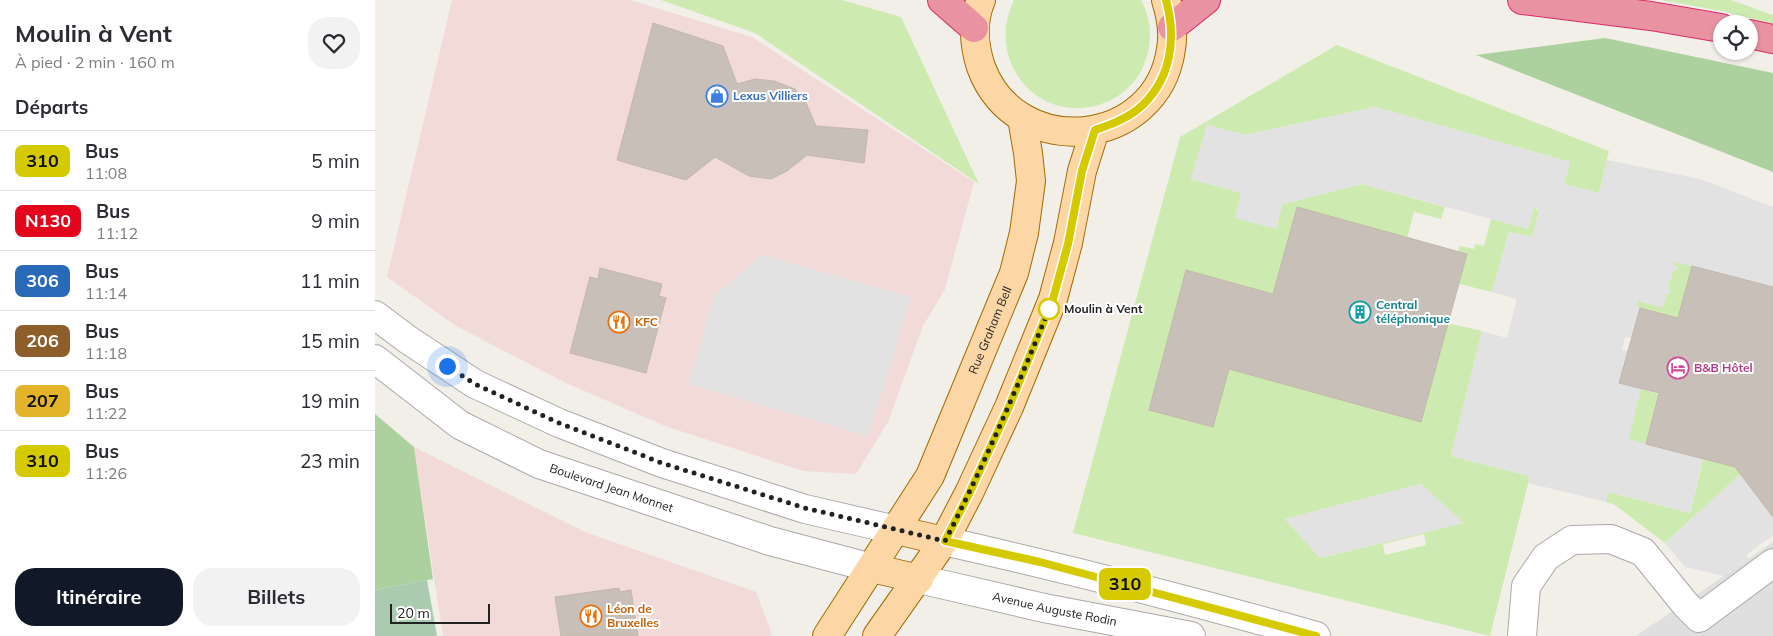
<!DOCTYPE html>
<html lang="fr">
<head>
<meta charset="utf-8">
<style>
  :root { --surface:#fff; --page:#f2f2f3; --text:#2b2b33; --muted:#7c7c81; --line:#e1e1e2; --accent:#111827 }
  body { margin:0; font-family:Mulish,sans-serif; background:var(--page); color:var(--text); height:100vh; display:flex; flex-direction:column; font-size:19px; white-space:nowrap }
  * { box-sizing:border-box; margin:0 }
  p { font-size:16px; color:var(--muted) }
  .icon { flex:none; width:28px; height:28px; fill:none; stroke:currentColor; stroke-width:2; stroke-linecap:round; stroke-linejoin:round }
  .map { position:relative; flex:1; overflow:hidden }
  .side { display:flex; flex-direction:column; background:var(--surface); width:375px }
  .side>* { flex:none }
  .badge { padding:0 10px; border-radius:8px; font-size:18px; line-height:32px }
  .fabs { position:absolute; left:1338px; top:15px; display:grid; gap:10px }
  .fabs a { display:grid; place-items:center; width:45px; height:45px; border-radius:50%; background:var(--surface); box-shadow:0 1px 4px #0004; font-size:25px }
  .scale { position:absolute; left:15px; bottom:12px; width:100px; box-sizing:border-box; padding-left:5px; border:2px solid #222; border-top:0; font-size:14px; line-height:18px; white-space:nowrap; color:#222; -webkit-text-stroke:4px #fff; paint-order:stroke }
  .you { position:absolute; width:25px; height:25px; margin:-12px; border:4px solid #fff; border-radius:50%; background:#1a73e8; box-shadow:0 0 0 8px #1a73e833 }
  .map>.badge { position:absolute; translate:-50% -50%; box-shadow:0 0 0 2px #fff }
  h2 { padding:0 15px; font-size:19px; line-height:45px }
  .round { display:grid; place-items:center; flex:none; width:52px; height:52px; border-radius:20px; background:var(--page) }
  .summary { display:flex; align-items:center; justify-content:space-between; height:85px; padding:0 15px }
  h1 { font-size:24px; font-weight:700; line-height:38px }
  .button { display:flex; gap:10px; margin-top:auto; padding:10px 15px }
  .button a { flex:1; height:58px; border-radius:20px; background:var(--accent); color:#fff; font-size:20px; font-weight:700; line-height:58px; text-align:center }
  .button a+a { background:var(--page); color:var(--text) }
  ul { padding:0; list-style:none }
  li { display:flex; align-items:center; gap:15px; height:60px; padding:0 15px; border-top:1px solid var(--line) }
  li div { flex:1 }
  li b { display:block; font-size:19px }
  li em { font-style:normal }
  li .badge { min-width:55px; font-weight:700; text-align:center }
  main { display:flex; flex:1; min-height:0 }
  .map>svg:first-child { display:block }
  .residential { fill:#e0dfdf }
  .commercial { fill:#f2dad9 }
  .grass { fill:#cdebb0; fill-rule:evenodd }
  .forest { fill:#add19e }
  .cemetery { fill:#aacbaf }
  .parking { fill:#e2e2e2 }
  .building { fill:#c7bfb8; stroke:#c4b6ab }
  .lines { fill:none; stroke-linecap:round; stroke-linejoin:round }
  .minor-casing { stroke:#a9a9a9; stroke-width:30 }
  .major-casing { stroke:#a06b00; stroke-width:30 }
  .highway-casing { stroke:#dc2a67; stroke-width:30 }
  .minor { stroke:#fff; stroke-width:28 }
  .major { stroke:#fcd6a4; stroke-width:28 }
  .highway { stroke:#e892a2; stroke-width:28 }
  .line-casing { stroke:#fff; stroke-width:11 }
  .line { stroke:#d5c900; stroke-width:8 }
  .walk { stroke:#222; stroke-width:5; stroke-dasharray:0 9 }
  .stop-dot { fill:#fff; stroke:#d5c900; stroke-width:2.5 }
  .labels { text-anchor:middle; stroke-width:4; stroke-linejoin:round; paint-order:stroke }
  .shop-label { font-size:12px; font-weight:bold; fill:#366cbe; stroke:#fff; text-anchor:start }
  .culture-label { font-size:12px; font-weight:bold; fill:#0d838f; stroke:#fff; text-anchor:start }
  .stop-label { font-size:12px; font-weight:bold; fill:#222; stroke:#fff; text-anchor:start }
  .food-label { font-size:12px; font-weight:bold; fill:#c56008; stroke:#fff; text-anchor:start }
  .street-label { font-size:12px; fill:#222; stroke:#fff }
  .hotel-label { font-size:12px; font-weight:bold; fill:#b23c85; stroke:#fff; text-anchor:start }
</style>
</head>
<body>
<main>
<section class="side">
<div class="summary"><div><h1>Moulin à Vent</h1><p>À pied · 2 min · 160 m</p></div><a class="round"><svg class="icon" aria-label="heart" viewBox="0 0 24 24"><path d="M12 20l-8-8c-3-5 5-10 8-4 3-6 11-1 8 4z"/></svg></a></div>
<h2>Départs</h2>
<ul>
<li><span class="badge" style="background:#d5c900;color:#111">310</span><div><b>Bus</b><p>11:08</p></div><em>5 min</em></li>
<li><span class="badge" style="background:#e3051c;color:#fff">N130</span><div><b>Bus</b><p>11:12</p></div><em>9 min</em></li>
<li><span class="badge" style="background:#286ab7;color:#fff">306</span><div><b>Bus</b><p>11:14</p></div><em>11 min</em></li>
<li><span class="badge" style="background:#8d5e2a;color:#fff">206</span><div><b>Bus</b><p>11:18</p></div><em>15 min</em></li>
<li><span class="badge" style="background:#e3b32a;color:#111">207</span><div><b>Bus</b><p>11:22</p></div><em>19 min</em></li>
<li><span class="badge" style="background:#d5c900;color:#111">310</span><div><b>Bus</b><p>11:26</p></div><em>23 min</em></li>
</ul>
<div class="button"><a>Itinéraire</a><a>Billets</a></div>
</section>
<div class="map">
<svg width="1398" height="636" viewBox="0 0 1398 636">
  <rect width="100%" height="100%" fill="#f2efe9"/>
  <polygon class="residential" points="1398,542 1398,636 1261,636 1349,576"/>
  <g class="commercial">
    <polygon points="77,0 255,0 377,37 599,182 570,289 548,326 513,422 481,474 428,471 290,426 191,383 81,326 12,277"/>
    <polygon points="39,447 210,532 381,592 397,634 395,636 68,636"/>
  </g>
  <g class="grass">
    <polygon points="286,0 467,0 526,17 604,184 380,33"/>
    <path d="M639,0h127c10,19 12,39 5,59 -5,17 -18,32 -33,40 -66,34 -131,-33 -99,-99z"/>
    <polygon points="1285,0 1356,0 1398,15 1398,24 1352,12"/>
    <path d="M962,45l272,106 -10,42 -35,-9 6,-22 -195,-55 -130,28 -38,-10 -16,54 51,14 34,36 6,-25 80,-20 83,23 -4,12 -27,-7 -7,26 -143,89 -23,-7 9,-33 -64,-17 -37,140 64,17 20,-73 188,68 27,-99 34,8 -31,125 79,20 -40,160 -417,-103 107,-396zM1046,484l42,39 -143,35 -35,-39zM1049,534l2,11 -41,10 -2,-11z"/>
    <polygon points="1159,206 1164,212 1157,237 1134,232 1117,292 1084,284 1092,255 1083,252 1085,246 1099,249 1100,244 1109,246 1116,219 1153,229"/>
    <polygon points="1300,261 1317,266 1303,318 1261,307 1263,301 1295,293 1296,290 1293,289 1298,270 1301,271 1302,268 1299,266"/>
    <polygon points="1266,389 1283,394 1271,444 1253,439"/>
    <polygon points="1341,407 1372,468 1290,543 1240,505 1231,502 1233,492 1315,513"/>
  </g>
  <g class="forest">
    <polygon points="1230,38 1398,73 1398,172 1101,55"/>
    <polygon points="0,414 39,447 58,579 0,590"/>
  </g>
  <polygon class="cemetery" points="52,580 62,636 0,636 0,590"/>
  <g class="parking">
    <polygon points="1000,107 1195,162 1189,184 1224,193 1232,160 1325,179 1398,207 1398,288 1300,262 1299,266 1302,267 1301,271 1298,270 1293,289 1296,290 1295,293 1292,293 1288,308 1263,301 1261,306 1265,308 1257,338 1250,337 1247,350 1253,352 1244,383 1266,389 1254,439 1328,459 1315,513 1233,492 1231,502 1153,483 1154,476 1076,456 1107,331 1132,338 1142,299 1117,292 1134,232 1157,237 1164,212 1160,206 1153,229 987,184 908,204 901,229 860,218 866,193 816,179 832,125 870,135"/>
    <polygon points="387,255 536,297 493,436 314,384 339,296"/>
    <polygon points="1372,468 1377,489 1398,517 1398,535 1371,555 1374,559 1349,576 1310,567 1290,543"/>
    <polygon points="1046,484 1089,523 945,558 910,519"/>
  </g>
  <g class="building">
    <polygon points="278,23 348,46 362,84 380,79 399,81 420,89 431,103 441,126 493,130 489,163 432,155 412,171 396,179 374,176 340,157 311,180 242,160"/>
    <polygon points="922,207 1092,254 1046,422 854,369 838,427 774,410 811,270 898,294"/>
    <polygon points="1317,266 1398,287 1398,517 1360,467 1271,444 1284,393 1244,383 1265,308 1303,318"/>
    <polygon points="225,268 287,284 284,296 291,298 271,373 195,353 215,277 223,279"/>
    <polygon points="244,588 245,592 256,590 263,636 186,636 180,597"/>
  </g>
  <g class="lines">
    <g class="minor-casing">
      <g id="minor">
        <polyline points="0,315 32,339 100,384 184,423 287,463 430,509 521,530"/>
        <path id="s1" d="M0,359l85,66 79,39 231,77 102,27"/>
        <path d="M569,541c125,28 249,60 372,95"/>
        <path id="s2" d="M544,579l125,29 147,28"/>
        <polyline points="1147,636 1151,586 1171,557 1197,540 1236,539 1268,552 1311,605 1324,618 1398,563"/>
      </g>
    </g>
    <g class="major-casing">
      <g id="major">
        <path d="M606,0c-9,21 -7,46 0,67 35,95 176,82 190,-18 3,-16 0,-33 -5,-49"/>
        <polyline points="521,530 569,541"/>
        <polyline points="497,568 544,579"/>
        <path id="s3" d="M452,636l103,-160 84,-203 10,-40 7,-52 -3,-28 -6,-35"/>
        <polyline points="502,636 569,541 594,493 634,407 678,299 693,243 707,171 720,130"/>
      </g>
    </g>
    <g class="highway-casing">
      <g id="highway">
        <polyline points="567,0 599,28"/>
        <polyline points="1147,0 1276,16 1346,28"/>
        <polyline points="797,27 831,0"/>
        <polyline points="1374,34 1398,39"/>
      </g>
    </g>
    <use href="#minor" class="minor"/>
    <use href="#major" class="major"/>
    <use href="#highway" class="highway"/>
  </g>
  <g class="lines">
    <g class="line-casing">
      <path id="line" d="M791,0c11,40 5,82 -29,110 -13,10 -28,15 -42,20l-13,41 -14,73 -15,55 -44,108 -40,87 -24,47 95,21 276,74"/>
    </g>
    <use href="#line" class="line"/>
    <path class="walk" d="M72,366l28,18 84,39 103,40 143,45 140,33c39,-76 72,-153 104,-232"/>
  </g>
  <defs>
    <g id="shop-ring" transform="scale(1.125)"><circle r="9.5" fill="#fff" stroke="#3f7fe0" stroke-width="1.5"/><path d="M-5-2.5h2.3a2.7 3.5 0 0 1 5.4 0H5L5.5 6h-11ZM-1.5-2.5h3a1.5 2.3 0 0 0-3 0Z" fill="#3f7fe0"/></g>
    <g id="building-ring" transform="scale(1.125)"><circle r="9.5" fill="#fff" stroke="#0f9aa8" stroke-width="1.5"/><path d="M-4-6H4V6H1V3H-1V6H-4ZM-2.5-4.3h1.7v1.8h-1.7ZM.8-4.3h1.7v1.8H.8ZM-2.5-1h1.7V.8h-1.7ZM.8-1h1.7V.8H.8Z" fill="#0f9aa8"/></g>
    <g id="restaurant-ring" transform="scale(1.125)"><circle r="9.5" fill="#fff" stroke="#e8710a" stroke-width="1.5"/><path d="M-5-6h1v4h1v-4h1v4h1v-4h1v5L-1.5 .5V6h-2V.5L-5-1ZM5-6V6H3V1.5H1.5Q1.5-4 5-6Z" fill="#e8710a"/></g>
    <g id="hotel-ring" transform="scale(1.125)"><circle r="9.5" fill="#fff" stroke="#d1479c" stroke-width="1.5"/><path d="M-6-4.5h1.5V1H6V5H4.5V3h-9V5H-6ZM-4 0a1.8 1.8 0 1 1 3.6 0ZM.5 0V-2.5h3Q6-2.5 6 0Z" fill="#d1479c"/></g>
  </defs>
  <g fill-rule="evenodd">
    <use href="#shop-ring" x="342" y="96"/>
    <use href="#building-ring" x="985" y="312"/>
    <use href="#restaurant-ring" x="244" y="322"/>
    <use href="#hotel-ring" x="1303" y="368"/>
    <use href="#restaurant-ring" x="216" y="616"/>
  </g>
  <circle class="stop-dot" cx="674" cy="309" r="10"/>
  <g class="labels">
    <g class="shop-label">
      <text x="358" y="100">Lexus Villiers</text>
    </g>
    <g class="culture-label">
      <text x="1001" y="309">Central<tspan x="1001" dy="14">téléphonique</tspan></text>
    </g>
    <g class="stop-label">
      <text x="689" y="313">Moulin à Vent</text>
    </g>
    <g class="food-label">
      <text x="260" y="326">KFC</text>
      <text x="232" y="613">Léon de<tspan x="232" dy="14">Bruxelles</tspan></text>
    </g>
    <g class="street-label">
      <text dy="4" stroke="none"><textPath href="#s3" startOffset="348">Rue Graham Bell</textPath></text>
      <text dy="4" stroke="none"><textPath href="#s1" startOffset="272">Boulevard Jean Monnet</textPath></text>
      <text dy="4" stroke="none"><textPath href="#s2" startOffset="139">Avenue Auguste Rodin</textPath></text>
    </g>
    <g class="hotel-label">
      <text x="1319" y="372">B&amp;B Hôtel</text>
    </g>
  </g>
</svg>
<div class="fabs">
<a><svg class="icon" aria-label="locate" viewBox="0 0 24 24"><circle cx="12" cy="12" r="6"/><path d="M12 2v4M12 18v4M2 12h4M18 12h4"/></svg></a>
</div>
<div class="scale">20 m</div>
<div class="you" style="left:72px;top:366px"></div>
<b class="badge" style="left:750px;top:584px;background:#d5c900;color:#111">310</b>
</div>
</main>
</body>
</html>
